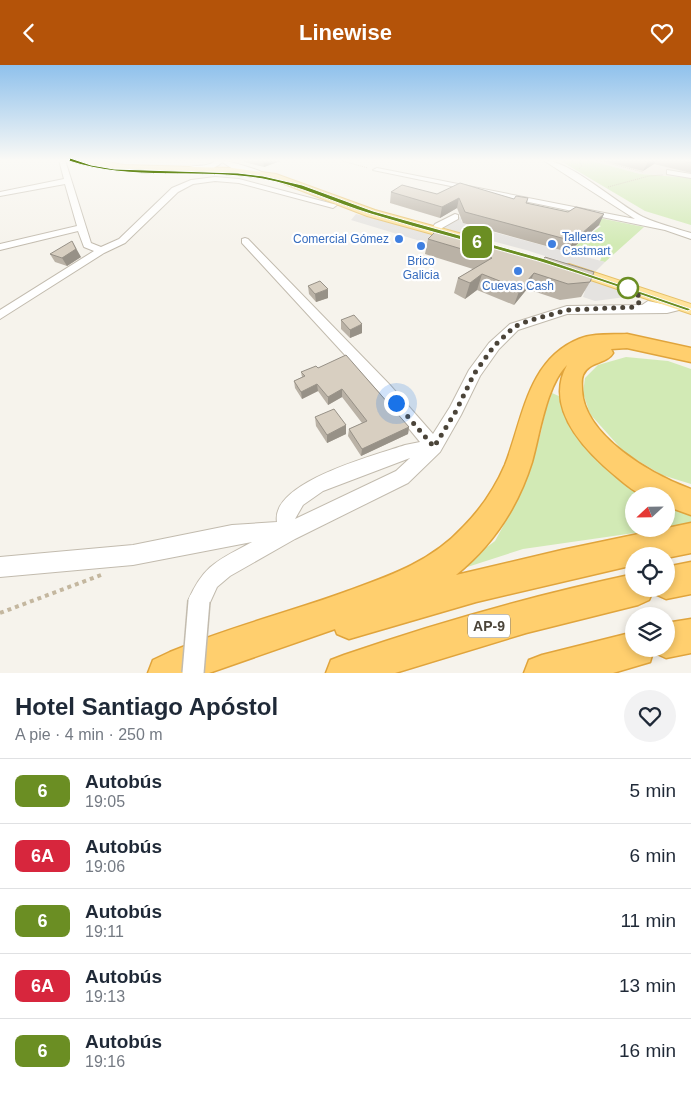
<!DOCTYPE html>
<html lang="es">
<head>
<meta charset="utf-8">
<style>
  :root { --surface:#fff; --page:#f2f2f3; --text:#1f2937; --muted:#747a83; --line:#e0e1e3; --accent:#b45309 }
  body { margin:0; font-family:Helvetica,sans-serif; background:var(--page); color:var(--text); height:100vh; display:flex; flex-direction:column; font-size:19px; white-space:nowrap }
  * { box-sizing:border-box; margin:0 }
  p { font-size:16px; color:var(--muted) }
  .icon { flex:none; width:28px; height:28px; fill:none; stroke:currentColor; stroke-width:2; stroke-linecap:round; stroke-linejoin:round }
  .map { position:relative; height:608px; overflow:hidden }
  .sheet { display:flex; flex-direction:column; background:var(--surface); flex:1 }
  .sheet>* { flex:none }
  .badge { padding:0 10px; border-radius:8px; font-size:18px; line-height:32px }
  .needle { width:32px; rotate:248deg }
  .controls { position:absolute; left:625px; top:422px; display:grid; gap:10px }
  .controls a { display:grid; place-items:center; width:50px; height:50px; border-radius:50%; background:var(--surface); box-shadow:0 2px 8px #0003; font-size:25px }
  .you { position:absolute; width:25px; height:25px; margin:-12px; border:4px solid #fff; border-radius:50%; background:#1a73e8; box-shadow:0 0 0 8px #1a73e833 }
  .map>.badge { position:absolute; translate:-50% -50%; box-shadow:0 0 0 2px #fff }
  .round { display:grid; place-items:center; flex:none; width:52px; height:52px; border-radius:26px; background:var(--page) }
  .overview { display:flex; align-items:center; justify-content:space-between; height:85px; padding:0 15px }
  h1 { font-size:24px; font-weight:700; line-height:38px }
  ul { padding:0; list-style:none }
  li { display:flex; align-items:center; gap:15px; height:65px; padding:0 15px; border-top:1px solid var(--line) }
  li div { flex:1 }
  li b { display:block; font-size:19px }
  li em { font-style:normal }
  li .badge { min-width:55px; font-weight:700; text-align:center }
  header { display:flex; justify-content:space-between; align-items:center; height:65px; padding:0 15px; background:var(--accent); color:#fff; font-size:22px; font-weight:700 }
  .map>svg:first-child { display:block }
  .residential { fill:#eae5da }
  .green { fill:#d2eab5 }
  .parking { fill:#e5e3e0 }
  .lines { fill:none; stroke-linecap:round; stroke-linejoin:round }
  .minor-casing { stroke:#c2bbae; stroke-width:2 }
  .major-casing { stroke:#e6c16a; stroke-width:2 }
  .highway-casing { stroke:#e0a43c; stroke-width:3 }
  .path-far1 { stroke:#c4b79f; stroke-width:1; stroke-dasharray:1 1; stroke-linecap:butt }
  .path { stroke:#c4b79f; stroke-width:4; stroke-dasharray:4 4; stroke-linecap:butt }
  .minor { fill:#fff; fill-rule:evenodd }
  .major { fill:#ffe39c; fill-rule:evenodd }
  .highway { fill:#ffcf6e; fill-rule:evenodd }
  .minor-bridge-casing { stroke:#c2bbae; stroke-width:24; stroke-linecap:butt }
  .minor-bridge { stroke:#fff; stroke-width:21 }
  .wall { fill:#bab2a6 }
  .shaded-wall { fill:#979187 }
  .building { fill:#d8cfc1; stroke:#979187 }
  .line { fill:#6b8e23; stroke:#fff }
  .walk { stroke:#4b4439; stroke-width:5; stroke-dasharray:0 9 }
  .shop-dot { fill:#3f7fe0; stroke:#fff; stroke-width:2 }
  .stop-dot { fill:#fff; stroke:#6b8e23; stroke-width:2.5 }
  .labels { text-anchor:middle; stroke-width:4.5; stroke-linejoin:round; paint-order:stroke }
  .far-shop-label { font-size:12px; fill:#366cbe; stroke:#fff }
  .shield { fill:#fff; stroke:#817c74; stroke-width:1 }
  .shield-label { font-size:14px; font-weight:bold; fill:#4b4439 }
</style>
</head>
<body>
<header><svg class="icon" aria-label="back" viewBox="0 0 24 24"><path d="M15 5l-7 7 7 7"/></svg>Linewise<svg class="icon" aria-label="heart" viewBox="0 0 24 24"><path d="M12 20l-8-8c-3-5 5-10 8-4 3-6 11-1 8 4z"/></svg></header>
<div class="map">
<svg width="691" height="608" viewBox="0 0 691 608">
  <rect width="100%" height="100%" fill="#f6f3ec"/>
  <polygon class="residential" points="589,95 691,95 691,113 640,109"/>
  <g class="green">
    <polygon points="559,95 589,95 640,109 691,113 691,160 645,146"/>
    <polygon points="515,136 644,162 605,197 600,196 603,189 575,181 601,161"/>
    <polygon points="626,292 668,296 691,304 691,419 662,410 625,388 590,349 583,328 585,313 598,300"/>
    <polygon points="552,328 561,332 653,431 634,431 634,464 662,464 523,484 455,506 495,476 517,436 531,401 541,367 546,344"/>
    <polygon points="666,438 691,447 691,458 666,463"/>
  </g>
  <g class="parking">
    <polygon points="356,149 513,190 621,225 633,231 595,236 583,232 585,226 351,155"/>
    <polygon points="453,150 462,153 461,156 467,160 605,197 595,207 526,185 435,161"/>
  </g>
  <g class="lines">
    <g class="minor-casing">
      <g id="minor">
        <polygon points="59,95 65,95 91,178 101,182 119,174 172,123 191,115 215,112 239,114 337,140 333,143 239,118 215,116 193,119 178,127 125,178 104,188 0,254 0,245 94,186 84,182 78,166 0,185 0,179 77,161 65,119 0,131 0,127 64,114"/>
        <path d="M216,95c11,0 41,9 50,14l-4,2 -29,-7 -11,-7c-7,8 -27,13 -37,7 10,-6 22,0 31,-9z"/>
        <path d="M543,95c27,0 74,44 100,57 15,7 32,11 48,16v6l-26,-9 -292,-60 4,-2 258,51z"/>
        <polygon points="667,105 691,109 691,113 667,109"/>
        <polygon points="455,149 458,150 458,154 442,163 438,168 432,168 430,166 435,159"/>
        <path d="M245,173l3,1 141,145 44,50 17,-27 19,-37 20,-27 21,-19 57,-18 75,-1 6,-4 19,4 11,-4 6,4 -5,5 -12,3 -100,1 -49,16 -19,19 -19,27 -19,39 -21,37 -32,31 -113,56 -65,37 -13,11 -10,22 -8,3 -8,-3 -3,-8c16,-37 31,-41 64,-59l-119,23 -133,12v-20l133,-12 99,-20 45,-3c-7,-40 99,-67 128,-77l15,-3 -41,-50 -137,-149v-4zM410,393l-14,13 -101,48 8,-14 20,-14z"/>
      </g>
    </g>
    <g class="major-casing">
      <g id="major">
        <polygon points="76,95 96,95 124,100 232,103 276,109 375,145 466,170 467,173 461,177 367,151 274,115 232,109 124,106 81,98"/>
        <polygon points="569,199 691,239 691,249 564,206 562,203 564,200"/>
      </g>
    </g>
    <g class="highway-casing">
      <g id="highway">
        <path d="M627,269l64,14v14l-64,-14 -16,1 2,4c-6,11 -24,8 -30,22 -2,5 -1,10 -1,15 2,46 70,85 109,99v26l-25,-9v-10c-6,0 -13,1 -19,0 -9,-1 -22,-12 -29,-18 -32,-26 -75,-69 -51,-113 -21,21 -27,69 -35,97 -14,45 -39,83 -76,113l106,-25 129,-27v30l-25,5v-2h-32v9l-158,37 -127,37 -12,-5 -2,-5 -126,44h-61l5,-13 17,-8c57,-24 117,-39 175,-60 44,-16 86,-30 118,-65 18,-18 32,-39 42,-62 18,-45 22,-105 74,-126 14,-6 33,-4 48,-5z"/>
        <path d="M691,497v32l-25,5 -11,-5 -2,-3 -4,9 -11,5 -112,28 -131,40h-69l5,-13 13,-5c95,-33 192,-60 290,-81v15h32v-22z"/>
        <polygon points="691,554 691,588 666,593 653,587 650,597 613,608 524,608 529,595 542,590 634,567 634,584 666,584 666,558"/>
      </g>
    </g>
    <g class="path-far1">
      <polyline points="339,95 368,103"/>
      <polyline points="578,95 582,101 579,104"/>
      <polyline points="596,95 643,107"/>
      <polyline points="608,122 649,111 663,110"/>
    </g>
    <polyline class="path" points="0,548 101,510"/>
    <use href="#minor" class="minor"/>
    <use href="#major" class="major"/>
    <use href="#highway" class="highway"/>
    <g class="minor-bridge-casing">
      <polyline id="minor-bridge" points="193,608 199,536"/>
    </g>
    <use href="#minor-bridge" class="minor-bridge"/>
  </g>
  <g class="wall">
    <polygon points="244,95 280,95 280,96 264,102 244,97"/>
    <polygon points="599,95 691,95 691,108 654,99 643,106"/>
    <polygon points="391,127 514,134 528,133 527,138 599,160 568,187 463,158 457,143 440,153 390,138"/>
    <polygon points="428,174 590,217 581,232 560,235 527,224 514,240 477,225 465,234 454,228 458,213 473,204 425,189"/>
    <polygon points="50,189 81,192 67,201 55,197"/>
    <polygon points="308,221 328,233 316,237 309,229"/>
    <polygon points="341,255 362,268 350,273 341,264"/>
    <polygon points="318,303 409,362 408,369 361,391 348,371 349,364 362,358 342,332 328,340 318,326 302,334 295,323 294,316 302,312 301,307"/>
    <polygon points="315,352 346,360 346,369 327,378 316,361"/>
  </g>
  <g class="shaded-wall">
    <polygon points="173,95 191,95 173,96"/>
    <polygon points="263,95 280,95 280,96 264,102"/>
    <polygon points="651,95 656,95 654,99 643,106 648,97"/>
    <polygon points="459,133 457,143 440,153 442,142"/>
    <polygon points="604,149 599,160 568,187 573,176"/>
    <polygon points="72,176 81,192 67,201 62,193"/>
    <polygon points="534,208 527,224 514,240 520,224"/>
    <polygon points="482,209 477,225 465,234 470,218"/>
    <polygon points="328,224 328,233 316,237 315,229"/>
    <polygon points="362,259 362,268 350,273 350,265"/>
    <polygon points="317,319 318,326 302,334 301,327"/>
    <polygon points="342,324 342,332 328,340 328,332"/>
    <polygon points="346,360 346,369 327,378 327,370"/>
    <polygon points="409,362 408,369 361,391 362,384"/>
  </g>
  <g class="building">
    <polygon points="639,95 651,95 648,97"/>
    <polygon points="678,95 691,95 691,98"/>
    <polygon points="460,118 514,134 516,131 528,133 526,138 568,147 576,142 604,149 573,176 465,147 459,133 442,142 391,127 402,120 437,129"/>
    <polygon points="436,166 543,195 545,192 594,207 590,217 568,219 534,208 520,224 482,209 470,218 458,213 492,193 428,174"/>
    <polygon points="72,176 76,184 62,193 50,189"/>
    <polygon points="320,216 328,224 315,229 308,221"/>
    <polygon points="354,250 362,259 350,265 341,255"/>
    <polygon points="346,290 409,362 362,384 349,364 367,356 342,324 328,332 317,319 301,327 294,316 305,311 301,307 316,301 318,303"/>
    <polygon points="334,344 346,360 327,370 315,352"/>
  </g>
  <linearGradient id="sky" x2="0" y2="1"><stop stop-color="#8fc1ec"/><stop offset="0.53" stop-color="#fbfaf6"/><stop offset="1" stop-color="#fbfaf6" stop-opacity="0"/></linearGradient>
  <rect width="691" height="180" fill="url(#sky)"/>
  <path class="line" d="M70,93l21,7 23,4 124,4 25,3 39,9 71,26 172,48 146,50 -3,2c-50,-17 -100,-35 -150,-50 -56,-16 -112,-30 -167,-47 -37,-11 -70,-28 -108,-35 -64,-11 -131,3 -194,-18z"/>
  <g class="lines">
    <polyline class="walk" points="396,338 434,382 456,346 474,309 494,281 514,262 528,256 567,245 635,242 641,235 638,230 639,226 622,221 628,223"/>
  </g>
  <g class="shop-dot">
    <circle cx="399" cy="174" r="5"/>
    <circle cx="552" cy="179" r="5"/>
    <circle cx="421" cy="181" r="5"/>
    <circle cx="518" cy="206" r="5"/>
  </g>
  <circle class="stop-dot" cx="628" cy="223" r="10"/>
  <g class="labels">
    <g class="far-shop-label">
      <text x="562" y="176" text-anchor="start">Talleres<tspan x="562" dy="14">Castmart</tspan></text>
      <text x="389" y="178" text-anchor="end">Comercial Gómez</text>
      <text x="421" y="200">Brico<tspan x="421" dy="14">Galicia</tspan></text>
      <text x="518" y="225">Cuevas Cash</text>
    </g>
    <rect class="shield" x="468" y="549.5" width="42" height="23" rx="4"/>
    <g class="shield-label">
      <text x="489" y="566">AP-9</text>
    </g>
  </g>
</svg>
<div class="controls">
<a><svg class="needle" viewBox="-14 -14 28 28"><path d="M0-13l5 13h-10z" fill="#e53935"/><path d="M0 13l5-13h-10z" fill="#747a83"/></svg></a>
<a><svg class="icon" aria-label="locate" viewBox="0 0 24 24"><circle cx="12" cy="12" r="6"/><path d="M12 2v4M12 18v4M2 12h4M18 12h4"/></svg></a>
<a><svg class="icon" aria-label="layers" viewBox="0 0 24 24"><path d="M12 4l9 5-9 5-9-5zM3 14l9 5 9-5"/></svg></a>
</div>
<div class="you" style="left:396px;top:338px"></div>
<b class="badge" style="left:477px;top:177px;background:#6b8e23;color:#fff">6</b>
</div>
<section class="sheet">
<div class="overview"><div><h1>Hotel Santiago Apóstol</h1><p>A pie · 4 min · 250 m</p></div><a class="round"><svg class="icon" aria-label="heart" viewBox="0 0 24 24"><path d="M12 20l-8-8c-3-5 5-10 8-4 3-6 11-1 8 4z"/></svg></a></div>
<ul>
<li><span class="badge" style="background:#6b8e23;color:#fff">6</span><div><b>Autobús</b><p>19:05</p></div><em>5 min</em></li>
<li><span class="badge" style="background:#d7263d;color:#fff">6A</span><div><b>Autobús</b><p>19:06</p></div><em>6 min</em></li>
<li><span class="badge" style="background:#6b8e23;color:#fff">6</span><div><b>Autobús</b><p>19:11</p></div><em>11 min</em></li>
<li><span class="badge" style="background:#d7263d;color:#fff">6A</span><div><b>Autobús</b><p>19:13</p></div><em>13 min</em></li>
<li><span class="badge" style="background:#6b8e23;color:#fff">6</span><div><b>Autobús</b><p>19:16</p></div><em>16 min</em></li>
</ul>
</section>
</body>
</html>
